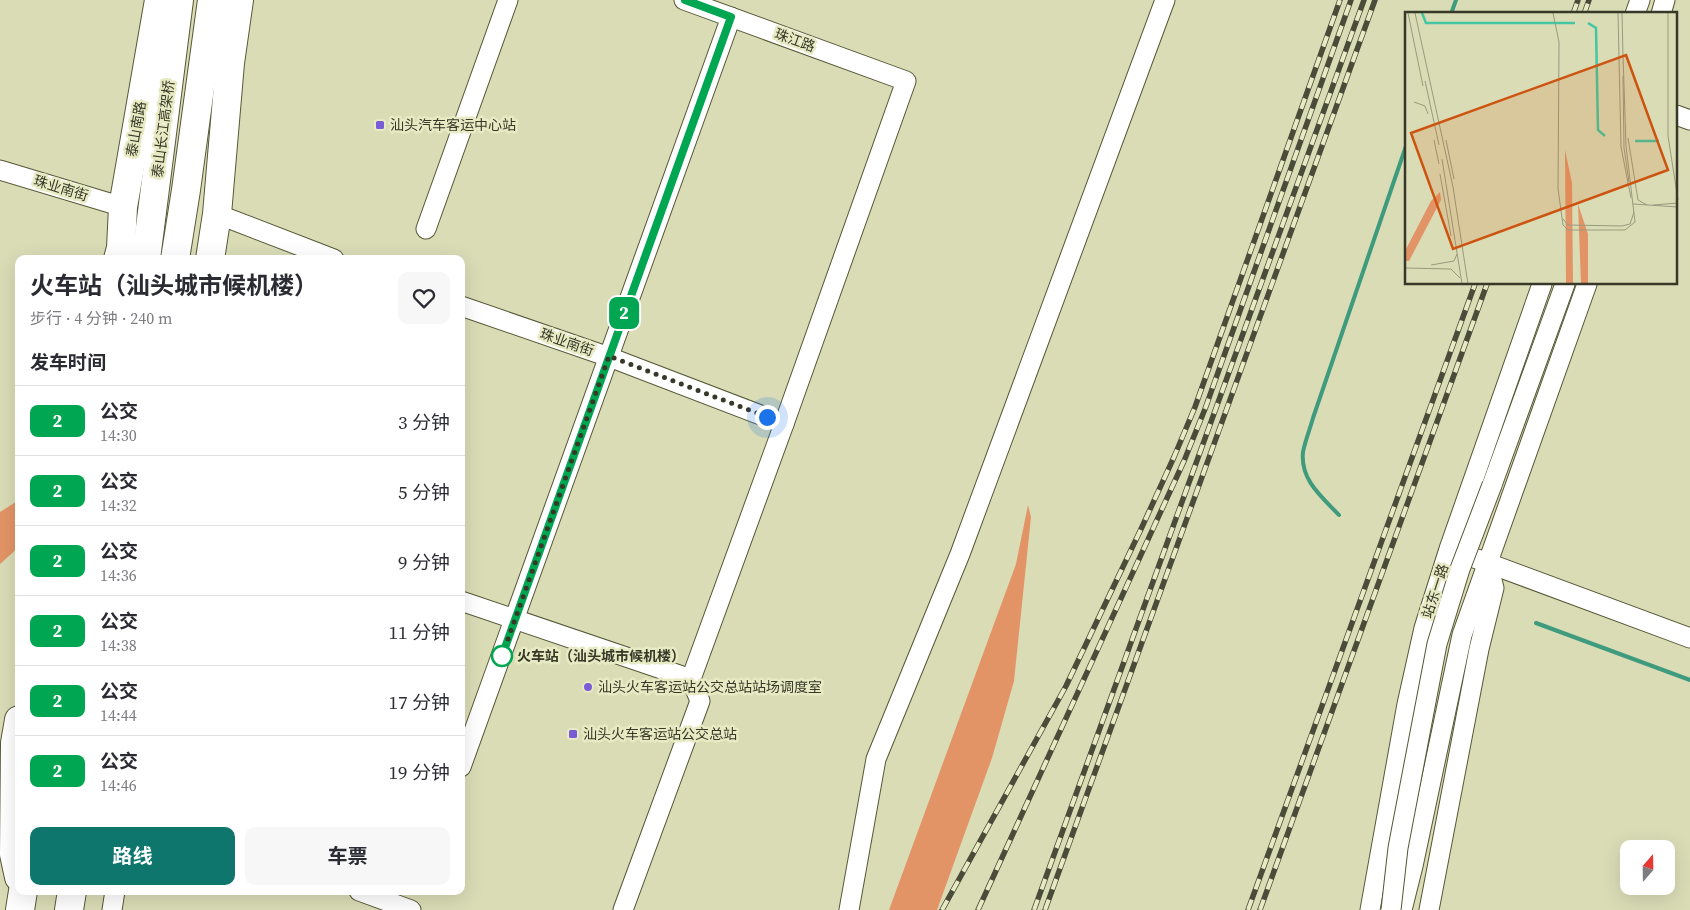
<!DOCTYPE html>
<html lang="zh">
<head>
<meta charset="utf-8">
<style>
  :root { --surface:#fff; --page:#f7f7f7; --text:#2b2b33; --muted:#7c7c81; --line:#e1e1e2; --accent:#0f766e }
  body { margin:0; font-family:"Source Serif 4","Noto Sans SC",serif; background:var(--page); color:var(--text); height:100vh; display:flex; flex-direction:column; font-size:19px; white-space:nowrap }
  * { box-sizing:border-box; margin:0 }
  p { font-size:16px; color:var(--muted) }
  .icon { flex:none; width:28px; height:28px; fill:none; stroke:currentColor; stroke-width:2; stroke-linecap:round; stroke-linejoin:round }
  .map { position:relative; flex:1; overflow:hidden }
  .panel { position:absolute; left:15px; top:255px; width:450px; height:640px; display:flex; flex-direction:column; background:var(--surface); border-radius:10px; box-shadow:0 5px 20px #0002 }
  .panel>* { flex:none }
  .badge { padding:0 10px; border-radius:8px; font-size:18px; line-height:32px }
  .needle { width:32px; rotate:20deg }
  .controls { position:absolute; left:1620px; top:840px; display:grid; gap:10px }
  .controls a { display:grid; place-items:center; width:55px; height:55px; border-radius:10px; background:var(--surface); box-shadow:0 5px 20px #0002; font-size:25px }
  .you { position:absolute; width:25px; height:25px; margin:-12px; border:4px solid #fff; border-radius:50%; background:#1a73e8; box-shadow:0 0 0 8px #1a73e833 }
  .map>.badge { position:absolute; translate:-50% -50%; box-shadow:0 0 0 2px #fff }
  h2 { padding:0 15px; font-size:19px; line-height:45px }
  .round { display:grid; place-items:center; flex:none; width:52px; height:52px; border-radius:10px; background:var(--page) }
  .head { display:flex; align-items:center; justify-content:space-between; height:85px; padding:0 15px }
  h1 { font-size:24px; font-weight:700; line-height:38px }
  .primary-button { display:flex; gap:10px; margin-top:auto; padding:10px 15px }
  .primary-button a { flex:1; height:58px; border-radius:10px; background:var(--accent); color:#fff; font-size:20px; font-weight:700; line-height:58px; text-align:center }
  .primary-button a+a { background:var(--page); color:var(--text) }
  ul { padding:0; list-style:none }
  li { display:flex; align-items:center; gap:15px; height:70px; padding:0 15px; border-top:1px solid var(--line) }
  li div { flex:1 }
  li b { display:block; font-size:19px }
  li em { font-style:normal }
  li .badge { min-width:55px; font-weight:700; text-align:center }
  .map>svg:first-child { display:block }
  .green { fill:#e39466 }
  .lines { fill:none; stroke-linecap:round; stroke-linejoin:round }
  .stream { stroke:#3f9b7d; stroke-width:4 }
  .minor-casing { stroke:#555735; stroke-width:21 }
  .highway-casing { stroke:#555735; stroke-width:30 }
  .minor { stroke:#fff; stroke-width:19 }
  .highway { stroke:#fff; stroke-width:28 }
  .rail-casing { stroke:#4a4b39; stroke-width:5.5 }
  .rail { stroke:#e7eac3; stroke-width:4; stroke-dasharray:11; stroke-linecap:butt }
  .minor-bridge-casing { stroke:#555735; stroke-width:21; stroke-linecap:butt }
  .minor-bridge { stroke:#fff; stroke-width:19 }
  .line-casing { stroke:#fff; stroke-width:11 }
  .line { stroke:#00a651; stroke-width:8 }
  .walk { stroke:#373828; stroke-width:5; stroke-dasharray:0 9 }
  .poi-dot { fill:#7a5cd7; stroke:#e7eac3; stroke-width:2 }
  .stop-dot { fill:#fff; stroke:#00a651; stroke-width:2.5 }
  .labels { text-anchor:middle; stroke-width:5; stroke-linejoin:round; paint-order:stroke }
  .street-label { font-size:14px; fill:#373828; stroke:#e7eac3 }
  .poi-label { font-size:14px; fill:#373828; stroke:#e7eac3; text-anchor:start }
  .stop-label { font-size:14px; font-weight:bold; fill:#373828; stroke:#e7eac3; text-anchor:start }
  .inset-river { fill:none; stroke:#43c6a1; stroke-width:2.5 }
  .inset-road { fill:none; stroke:#999a7d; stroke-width:1 }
  .view { fill:#cd5410; fill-opacity:0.15; stroke:#cd5410; stroke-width:2.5 }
  .inset-edge { fill:none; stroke:#373828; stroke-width:2.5 }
</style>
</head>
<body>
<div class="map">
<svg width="1690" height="910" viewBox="0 0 1690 910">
  <rect width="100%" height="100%" fill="#dadcb6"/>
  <g class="green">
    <polygon points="19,500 19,547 0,564 0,512"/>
    <polygon points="1028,505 1031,517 1014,681 992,758 937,910 889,910 1016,564"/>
  </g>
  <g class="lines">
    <g class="stream">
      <polyline points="1451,14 1456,0"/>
      <path d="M1339,515c-17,-18 -39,-35 -36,-63 2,-11 7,-23 10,-34l93,-272"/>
      <polyline points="1536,623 1690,680"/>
    </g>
    <g class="minor-casing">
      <g id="minor">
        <polyline points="1635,14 1640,0"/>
        <polyline points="1661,14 1665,0"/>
        <polyline points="1676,115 1690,120"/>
        <polyline points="0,170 123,207"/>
        <polyline points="217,214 334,259"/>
        <polyline points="426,229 508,0"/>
        <polyline points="461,306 609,357 784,424"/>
        <polyline points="1492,485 1565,284"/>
        <polyline points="1450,549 1690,638"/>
        <polyline points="461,601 691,679"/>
        <polyline points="461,767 731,17"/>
        <polyline points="359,891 411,910"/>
        <polyline points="112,910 115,891"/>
        <polyline points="623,910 700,701 691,679 784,424 906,81 684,0"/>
        <polyline points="849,910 876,759 960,554 1165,0"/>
        <polyline points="1370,910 1407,704 1424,628 1449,549 1542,284"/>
        <polyline points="1402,910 1413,866 1462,635 1587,284"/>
        <polyline points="1429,910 1479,649 1494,588 1488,564"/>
      </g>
    </g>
    <g class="highway-casing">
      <g id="highway">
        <polyline points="118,259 121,248 123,207 159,0"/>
        <polyline points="146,259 179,0"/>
        <polyline points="175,259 186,190 212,0"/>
        <polyline points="210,259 217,214 230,63 239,0"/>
        <polyline points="19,720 15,743 14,854 19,877"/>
        <polyline points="20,910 23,891"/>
        <polyline points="69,910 72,891"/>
      </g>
    </g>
    <use href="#minor" class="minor"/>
    <use href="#highway" class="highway"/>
    <g class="rail-casing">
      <g id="rail">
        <polyline points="1573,14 1578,0"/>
        <polyline points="1584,14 1589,0"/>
        <polyline points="942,910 1066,686 1142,527 1174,457 1195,407 1340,0"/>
        <polyline points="978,910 1184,461 1205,409 1351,0"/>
        <polyline points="1034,910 1364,0"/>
        <polyline points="1045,910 1375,0"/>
        <polyline points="1248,910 1475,284"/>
        <polyline points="1260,910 1487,284"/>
      </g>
    </g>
    <use href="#rail" class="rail"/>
    <g class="minor-bridge-casing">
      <polyline id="minor-bridge" points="1391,910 1398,848 1437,644 1460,569 1492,485"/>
    </g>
    <use href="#minor-bridge" class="minor-bridge"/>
  </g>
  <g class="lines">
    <g class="line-casing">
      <polyline id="line" points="502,656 731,17 685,0"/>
    </g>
    <use href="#line" class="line"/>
    <polyline class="walk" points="502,656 609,356 767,417"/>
  </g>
  <g class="poi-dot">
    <rect x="375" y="120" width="10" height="10" rx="2.5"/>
    <circle cx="588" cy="687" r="5"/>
    <rect x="568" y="729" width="10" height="10" rx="2.5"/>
  </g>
  <circle class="stop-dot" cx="502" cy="656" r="10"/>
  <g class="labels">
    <g class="street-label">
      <text transform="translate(795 40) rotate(20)" y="5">珠江路</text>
      <text transform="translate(136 129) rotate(-80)" y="5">泰山南路</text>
      <text transform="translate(163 129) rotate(-83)" y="5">泰山长江高架桥</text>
      <text transform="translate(61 188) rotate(17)" y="5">珠业南街</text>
      <text transform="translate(567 342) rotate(19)" y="5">珠业南街</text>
      <text transform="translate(1435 591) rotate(-72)" y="5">站东一路</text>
    </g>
    <g class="poi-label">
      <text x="390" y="130">汕头汽车客运中心站</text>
      <text x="598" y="692">汕头火车客运站公交总站站场调度室</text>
      <text x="583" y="739">汕头火车客运站公交总站</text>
    </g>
    <g class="stop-label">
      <text x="517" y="661">火车站（汕头城市候机楼）</text>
    </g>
  </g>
  <g transform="translate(1405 12)">
    <rect width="272" height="272" fill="#dadcb6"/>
    <path d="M160,138l7,33 1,101h-7zM35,180l1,8 -32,61h-4v-10l26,-50zM173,192l10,30v50h-7z" fill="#e39466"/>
    <path class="inset-river" d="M17,1l4,10h149M183,11l8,5 2,102 7,6M230,129h24"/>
    <path class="inset-road" d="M3,1l15,73M10,1l38,174 15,97M148,1l6,29 -1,147 5,36 5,5h57l10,-8 -9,-76 -3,-91M213,1l3,134 10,51M217,1l1,44M263,1v123l10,64M218,64l1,72 5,34M20,69l14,64M9,90l11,4 3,8M223,126l10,62 9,5M29,128l5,24M41,128l8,39M37,147l20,125M35,162l11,62M228,192l45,3M248,193l25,-2M158,207l5,6 54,1 8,-2 4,-12M26,253l23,-4 3,-7M0,256l46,1 9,9"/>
    <path class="view" d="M221,43l42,115 -215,79 -42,-116z"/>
    <rect width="272" height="272" class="inset-edge"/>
  </g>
</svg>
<div class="controls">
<a><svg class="needle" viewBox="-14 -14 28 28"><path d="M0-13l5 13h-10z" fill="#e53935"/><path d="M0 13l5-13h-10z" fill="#7c7c81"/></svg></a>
</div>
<div class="you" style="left:767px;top:417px"></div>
<b class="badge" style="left:624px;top:313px;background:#00a651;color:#fff">2</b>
<section class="panel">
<div class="head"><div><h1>火车站（汕头城市候机楼）</h1><p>步行 · 4 分钟 · 240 m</p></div><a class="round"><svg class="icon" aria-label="heart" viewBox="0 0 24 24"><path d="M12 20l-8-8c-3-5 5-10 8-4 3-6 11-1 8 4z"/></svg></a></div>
<h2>发车时间</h2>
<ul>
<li><span class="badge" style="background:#00a651;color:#fff">2</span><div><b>公交</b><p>14:30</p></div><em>3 分钟</em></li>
<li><span class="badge" style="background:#00a651;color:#fff">2</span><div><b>公交</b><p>14:32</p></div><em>5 分钟</em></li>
<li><span class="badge" style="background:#00a651;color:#fff">2</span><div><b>公交</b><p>14:36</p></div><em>9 分钟</em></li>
<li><span class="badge" style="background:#00a651;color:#fff">2</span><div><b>公交</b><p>14:38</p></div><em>11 分钟</em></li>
<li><span class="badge" style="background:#00a651;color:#fff">2</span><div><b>公交</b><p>14:44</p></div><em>17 分钟</em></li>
<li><span class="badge" style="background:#00a651;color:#fff">2</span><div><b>公交</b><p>14:46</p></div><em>19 分钟</em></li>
</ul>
<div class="primary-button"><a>路线</a><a>车票</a></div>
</section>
</div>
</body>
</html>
